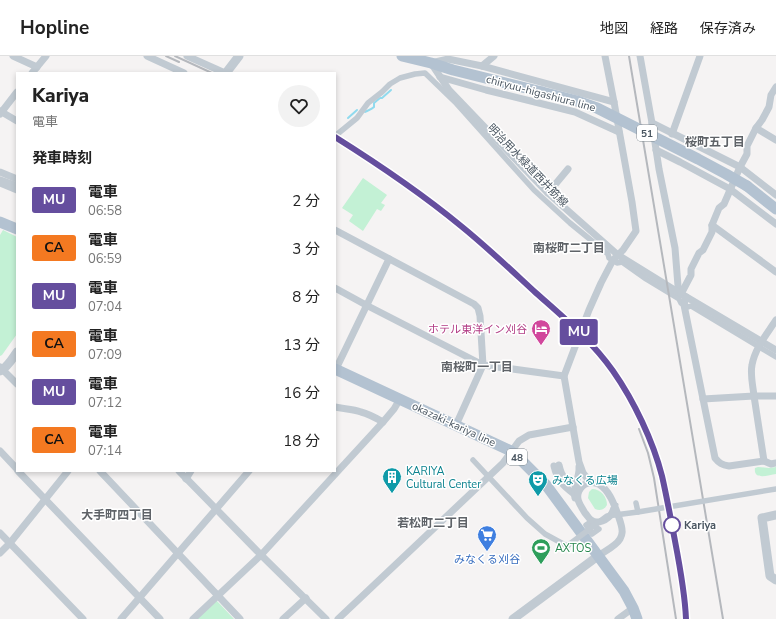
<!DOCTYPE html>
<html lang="ja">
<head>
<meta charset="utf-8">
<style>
  :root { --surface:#fff; --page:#f2f2f2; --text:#222; --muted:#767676; --line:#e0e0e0 }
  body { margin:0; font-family:"Nunito Sans","Noto Sans JP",sans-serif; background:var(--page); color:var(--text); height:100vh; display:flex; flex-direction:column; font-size:15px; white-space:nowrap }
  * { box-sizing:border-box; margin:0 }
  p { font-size:13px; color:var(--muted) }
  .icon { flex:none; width:22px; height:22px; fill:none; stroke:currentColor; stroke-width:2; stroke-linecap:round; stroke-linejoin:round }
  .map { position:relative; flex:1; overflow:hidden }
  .drawer { position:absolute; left:16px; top:16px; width:320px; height:400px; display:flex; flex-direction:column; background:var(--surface); border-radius:0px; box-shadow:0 2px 6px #0003 }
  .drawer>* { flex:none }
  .badge { padding:0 8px; border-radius:3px; font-size:14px; line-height:26px }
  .map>.badge { position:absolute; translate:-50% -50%; box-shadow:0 0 0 2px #fff }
  h2 { padding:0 16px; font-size:15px; line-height:36px }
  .round { display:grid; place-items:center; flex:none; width:42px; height:42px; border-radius:21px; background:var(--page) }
  .headline { display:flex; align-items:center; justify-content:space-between; height:68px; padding:0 16px }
  h1 { font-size:19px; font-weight:800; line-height:30px }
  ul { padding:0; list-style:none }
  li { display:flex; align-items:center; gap:12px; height:48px; padding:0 16px }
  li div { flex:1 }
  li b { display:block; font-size:15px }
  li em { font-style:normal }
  li .badge { min-width:44px; font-weight:700; text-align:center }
  header { display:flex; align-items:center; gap:24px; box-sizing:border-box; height:56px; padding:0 20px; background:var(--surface); border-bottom:1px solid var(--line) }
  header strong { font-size:19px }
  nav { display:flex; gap:22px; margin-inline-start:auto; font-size:14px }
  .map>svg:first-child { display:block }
  .green { fill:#c3f1d5 }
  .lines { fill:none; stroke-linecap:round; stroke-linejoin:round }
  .stream { stroke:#90daee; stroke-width:2 }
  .pedestrian { stroke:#c1cad2; stroke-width:5.5 }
  .minor { stroke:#c1cad2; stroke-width:7 }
  .tertiary { stroke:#c1cad2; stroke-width:9 }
  .primary { stroke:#b3c2d1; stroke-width:11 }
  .rail { stroke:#b5b8bd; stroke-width:2 }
  .pedestrian-bridge { stroke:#c1cad2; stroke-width:5.5 }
  .primary-bridge { stroke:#b3c2d1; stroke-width:11 }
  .line-casing { stroke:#fff; stroke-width:9 }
  .line { stroke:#654e9e; stroke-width:6 }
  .stop-dot { fill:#fff; stroke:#654e9e; stroke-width:2 }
  .labels { text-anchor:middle; stroke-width:3; stroke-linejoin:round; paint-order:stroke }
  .shield { fill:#fff; stroke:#808990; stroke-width:1 }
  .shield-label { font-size:10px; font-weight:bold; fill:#4a5661 }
  .street-label { font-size:11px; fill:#4a5661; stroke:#fff }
  .hotel-label { font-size:11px; fill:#b23c85; stroke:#fff; text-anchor:end }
  .culture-label { font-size:11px; fill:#0d838f; stroke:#fff; text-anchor:start }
  .stop-label { font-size:11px; font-weight:bold; fill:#4a5661; stroke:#fff; text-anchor:start }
  .leisure-label { font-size:11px; fill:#27864d; stroke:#fff; text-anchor:start }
  .shop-label { font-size:11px; fill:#366cbe; stroke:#fff }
  .neighbourhood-label { font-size:12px; font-weight:bold; fill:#5f6368; stroke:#fff }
</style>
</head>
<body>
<header>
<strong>Hopline</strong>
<nav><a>地図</a><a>経路</a><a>保存済み</a></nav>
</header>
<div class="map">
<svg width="776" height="563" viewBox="0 0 776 563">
  <rect width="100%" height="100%" fill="#f5f3f3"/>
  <g class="green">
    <polygon points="363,122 387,139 381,147 385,149 381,155 377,153 363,175 349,165 353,159 342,152"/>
    <polygon points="3,174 17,181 17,278 2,299 0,300 0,179"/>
    <path d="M758,411l11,1 7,-1v7c-7,1 -23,7 -21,-6z"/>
    <path d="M592,433c9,0 15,8 15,16 -3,5 -7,6 -12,4l-7,-11 1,-6z"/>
    <polygon points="216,544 234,563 196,563"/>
  </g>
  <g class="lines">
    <g class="stream">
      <path d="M365,56c3,-2 6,-2 9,-5v-4l6,-5h2l9,-8"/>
      <polyline points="348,62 357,54"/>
    </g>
    <g class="pedestrian">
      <polyline points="335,80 357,62 368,47 382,36 390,28 400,22 415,18 425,17 455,46 534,134 570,167 608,198 609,202 617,207 622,206 646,223 679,243 681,247 688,251 691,250 776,301"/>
      <polyline points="0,123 17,129"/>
      <polyline points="636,447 638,456"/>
      <polygon points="589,467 599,473 592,478 586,469"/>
    </g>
    <g class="minor">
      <polyline points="13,0 37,11"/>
      <polyline points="147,0 184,17"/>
      <polyline points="187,0 225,17"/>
      <polyline points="640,0 652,67 659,113 675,192 678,230 681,238"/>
      <polyline points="482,10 494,0"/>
      <polyline points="32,17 46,0"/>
      <polyline points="440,21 486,34 575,56 619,76"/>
      <polyline points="614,46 482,10 448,3 431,7 449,34 548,137 618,199 673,233 776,294"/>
      <polyline points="0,55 17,65"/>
      <polyline points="0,58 17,36"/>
      <polyline points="652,67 740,111 776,139"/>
      <polyline points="756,72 776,84"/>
      <polyline points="672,78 700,0"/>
      <polyline points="656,94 680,106 730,133 776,168"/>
      <polyline points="0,116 17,123"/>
      <polyline points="0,127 17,134"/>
      <polyline points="548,137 568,113"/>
      <polyline points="712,169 776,216"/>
      <polyline points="335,174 474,248 478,252 480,260 483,309 366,249 335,232"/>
      <polyline points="681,238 691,219 691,213 699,197 703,194 712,176 712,169 719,152 724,148 740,111 747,98 747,90 756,72 762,64 769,51 771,39 776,31"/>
      <path d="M686,241l-2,8 31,153c4,5 7,7 14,8l35,-5 7,3 5,-1"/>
      <path d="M776,264c-9,14 -21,28 -24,45 -2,10 1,21 2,31h22"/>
      <polyline points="0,311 17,328"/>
      <polyline points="335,315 389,203"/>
      <polyline points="703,343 754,340 764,405"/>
      <path d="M335,351c9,2 18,2 26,5 8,2 15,6 22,10"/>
      <polyline points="456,369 483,309 564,320"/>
      <polyline points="0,395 17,413"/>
      <path d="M559,409c2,9 6,19 17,16"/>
      <path d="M554,410c3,13 8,19 20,28"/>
      <polyline points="18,415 160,563"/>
      <polyline points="100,415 240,563"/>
      <polyline points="179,415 261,499 326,563"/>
      <polyline points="186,423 191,415"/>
      <polyline points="590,426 583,417 579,406 564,320 589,254 601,227 613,204 623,194 636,175 632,146 614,46 605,0"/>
      <path d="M575,442c-3,-11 5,-20 4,-31"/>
      <polyline points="0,477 83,563"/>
      <polyline points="0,497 10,487 68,415"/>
      <path d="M598,500c7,-5 18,-10 22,-17 1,-2 2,-4 2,-6 1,-5 -2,-12 -4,-18 -4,-12 -13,-37 -30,-32 -4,1 -7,4 -9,8 -4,8 2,15 6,22 2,2 4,6 6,7 6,5 17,0 21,-7 1,-2 2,-5 3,-8"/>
      <polyline points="121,563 249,415"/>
      <polyline points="193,563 261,499 383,366 394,353 400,343"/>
      <polyline points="283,563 306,542"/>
      <polyline points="338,563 503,407 519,385 529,379 573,371"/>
      <polyline points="618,563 633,552"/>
    </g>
    <g class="tertiary">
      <polyline points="226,17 239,0"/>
      <path d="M0,315c8,-4 12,-12 17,-19"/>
      <polyline points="776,459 762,462 770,520 776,524"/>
      <polyline points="513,563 598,500"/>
    </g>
    <g class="primary">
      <polyline points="402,0 431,7 453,14 542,36"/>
      <polyline points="747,130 776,153"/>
      <polyline points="0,166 17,173"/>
      <polyline points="335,313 511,395 521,404 546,429 624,535 633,552 637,563"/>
    </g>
    <g class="rail">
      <polyline points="166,0 179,6"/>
      <polyline points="175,0 212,17"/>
      <polyline points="629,0 723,563"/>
      <path d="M335,81c25,16 50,31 73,48 46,34 89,71 130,110 27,24 54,47 75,76 22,30 40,69 49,105 5,22 9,44 13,65 4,26 10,52 11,78"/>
      <polyline points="639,373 648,397 654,422 676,563"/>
    </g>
    <polyline class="pedestrian-bridge" points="473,404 527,462 545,478 567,490 607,460 638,456 776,433"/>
    <polyline class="primary-bridge" points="542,36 577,45 597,52 698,103 726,118 747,130"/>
  </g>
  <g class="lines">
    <g class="line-casing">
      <path id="line" d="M335,81c43,27 86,56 126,89 26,21 50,44 75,67 27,24 56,48 77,78 21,30 40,70 49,105 5,22 9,44 13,65 5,26 10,52 11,78"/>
    </g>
    <use href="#line" class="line"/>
  </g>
  <defs>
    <g id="hotel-pin" transform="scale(1)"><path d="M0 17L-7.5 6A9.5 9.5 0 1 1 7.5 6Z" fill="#d1479c" stroke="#fff"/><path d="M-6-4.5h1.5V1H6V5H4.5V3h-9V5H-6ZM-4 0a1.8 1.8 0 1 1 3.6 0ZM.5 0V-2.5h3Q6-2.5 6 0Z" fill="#fff"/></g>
    <g id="building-pin" transform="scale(1)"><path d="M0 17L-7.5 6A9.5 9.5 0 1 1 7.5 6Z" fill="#0f9aa8" stroke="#fff"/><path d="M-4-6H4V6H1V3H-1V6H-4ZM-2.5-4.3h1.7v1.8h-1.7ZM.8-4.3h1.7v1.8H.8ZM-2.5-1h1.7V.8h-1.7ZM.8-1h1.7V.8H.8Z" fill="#fff"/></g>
    <g id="theatre-pin" transform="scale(1)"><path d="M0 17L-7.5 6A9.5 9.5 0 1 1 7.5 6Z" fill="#0f9aa8" stroke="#fff"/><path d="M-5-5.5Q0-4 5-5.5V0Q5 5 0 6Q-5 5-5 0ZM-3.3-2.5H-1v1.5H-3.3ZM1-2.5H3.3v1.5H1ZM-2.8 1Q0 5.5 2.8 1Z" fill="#fff"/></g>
    <g id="supermarket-pin" transform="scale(1)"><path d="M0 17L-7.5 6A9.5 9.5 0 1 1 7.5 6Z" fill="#3f7fe0" stroke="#fff"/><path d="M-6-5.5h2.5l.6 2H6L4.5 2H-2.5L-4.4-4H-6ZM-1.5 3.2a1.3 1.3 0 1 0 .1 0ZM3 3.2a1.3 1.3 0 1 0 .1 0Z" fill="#fff"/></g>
    <g id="stadium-pin" transform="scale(1)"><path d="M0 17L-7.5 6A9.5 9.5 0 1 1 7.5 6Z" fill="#2e9e5b" stroke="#fff"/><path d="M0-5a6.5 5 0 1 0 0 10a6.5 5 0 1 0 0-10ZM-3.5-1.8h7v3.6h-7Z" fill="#fff"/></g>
  </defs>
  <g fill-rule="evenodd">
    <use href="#hotel-pin" x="541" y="273"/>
    <use href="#building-pin" x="392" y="421"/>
    <use href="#theatre-pin" x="538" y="424"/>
    <use href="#supermarket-pin" x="487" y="479"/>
    <use href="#stadium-pin" x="541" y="492"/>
  </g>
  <circle class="stop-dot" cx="672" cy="469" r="8"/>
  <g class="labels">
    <g class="shield">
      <rect x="637" y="69" width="20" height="16" rx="3"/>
      <rect x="507" y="393" width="20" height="16" rx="3"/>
    </g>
    <g class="shield-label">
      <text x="647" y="81">51</text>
      <text x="517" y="405">48</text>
    </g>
    <g class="street-label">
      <text transform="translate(541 37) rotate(15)" y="4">chiryuu-higashiura line</text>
      <text transform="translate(528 109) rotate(46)" y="4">明治用水緑道西井筋線</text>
      <text transform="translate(454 368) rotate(25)" y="4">okazaki-kariya line</text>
    </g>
    <g class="hotel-label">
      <text x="527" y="277">ホテル東洋イン刈谷</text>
    </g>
    <g class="culture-label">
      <text x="406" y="419">KARIYA<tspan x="406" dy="13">Cultural Center</tspan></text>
      <text x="552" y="428">みなくる広場</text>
    </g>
    <g class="stop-label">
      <text x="684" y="473">Kariya</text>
    </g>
    <g class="leisure-label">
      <text x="555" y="496">AXTOS</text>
    </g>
    <g class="shop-label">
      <text x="487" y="507">みなくる刈谷</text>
    </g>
    <g class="neighbourhood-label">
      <text x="715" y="90">桜町五丁目</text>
      <text x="569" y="196">南桜町二丁目</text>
      <text x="477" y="315">南桜町一丁目</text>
      <text x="117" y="463">大手町四丁目</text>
      <text x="433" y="471">若松町二丁目</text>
    </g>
  </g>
</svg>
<b class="badge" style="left:579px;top:276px;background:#654e9e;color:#fff">MU</b>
<section class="drawer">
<div class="headline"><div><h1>Kariya</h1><p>電車</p></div><a class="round"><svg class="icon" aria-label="heart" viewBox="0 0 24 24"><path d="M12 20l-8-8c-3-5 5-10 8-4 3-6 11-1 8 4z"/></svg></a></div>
<h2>発車時刻</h2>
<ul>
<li><span class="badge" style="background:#654e9e;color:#fff">MU</span><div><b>電車</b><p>06:58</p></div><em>2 分</em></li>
<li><span class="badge" style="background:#f47921;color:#111">CA</span><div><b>電車</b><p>06:59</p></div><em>3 分</em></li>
<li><span class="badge" style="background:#654e9e;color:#fff">MU</span><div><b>電車</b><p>07:04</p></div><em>8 分</em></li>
<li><span class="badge" style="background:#f47921;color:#111">CA</span><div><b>電車</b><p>07:09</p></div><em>13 分</em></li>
<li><span class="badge" style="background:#654e9e;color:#fff">MU</span><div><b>電車</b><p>07:12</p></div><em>16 分</em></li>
<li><span class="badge" style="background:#f47921;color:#111">CA</span><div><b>電車</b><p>07:14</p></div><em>18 分</em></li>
</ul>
</section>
</div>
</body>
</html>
